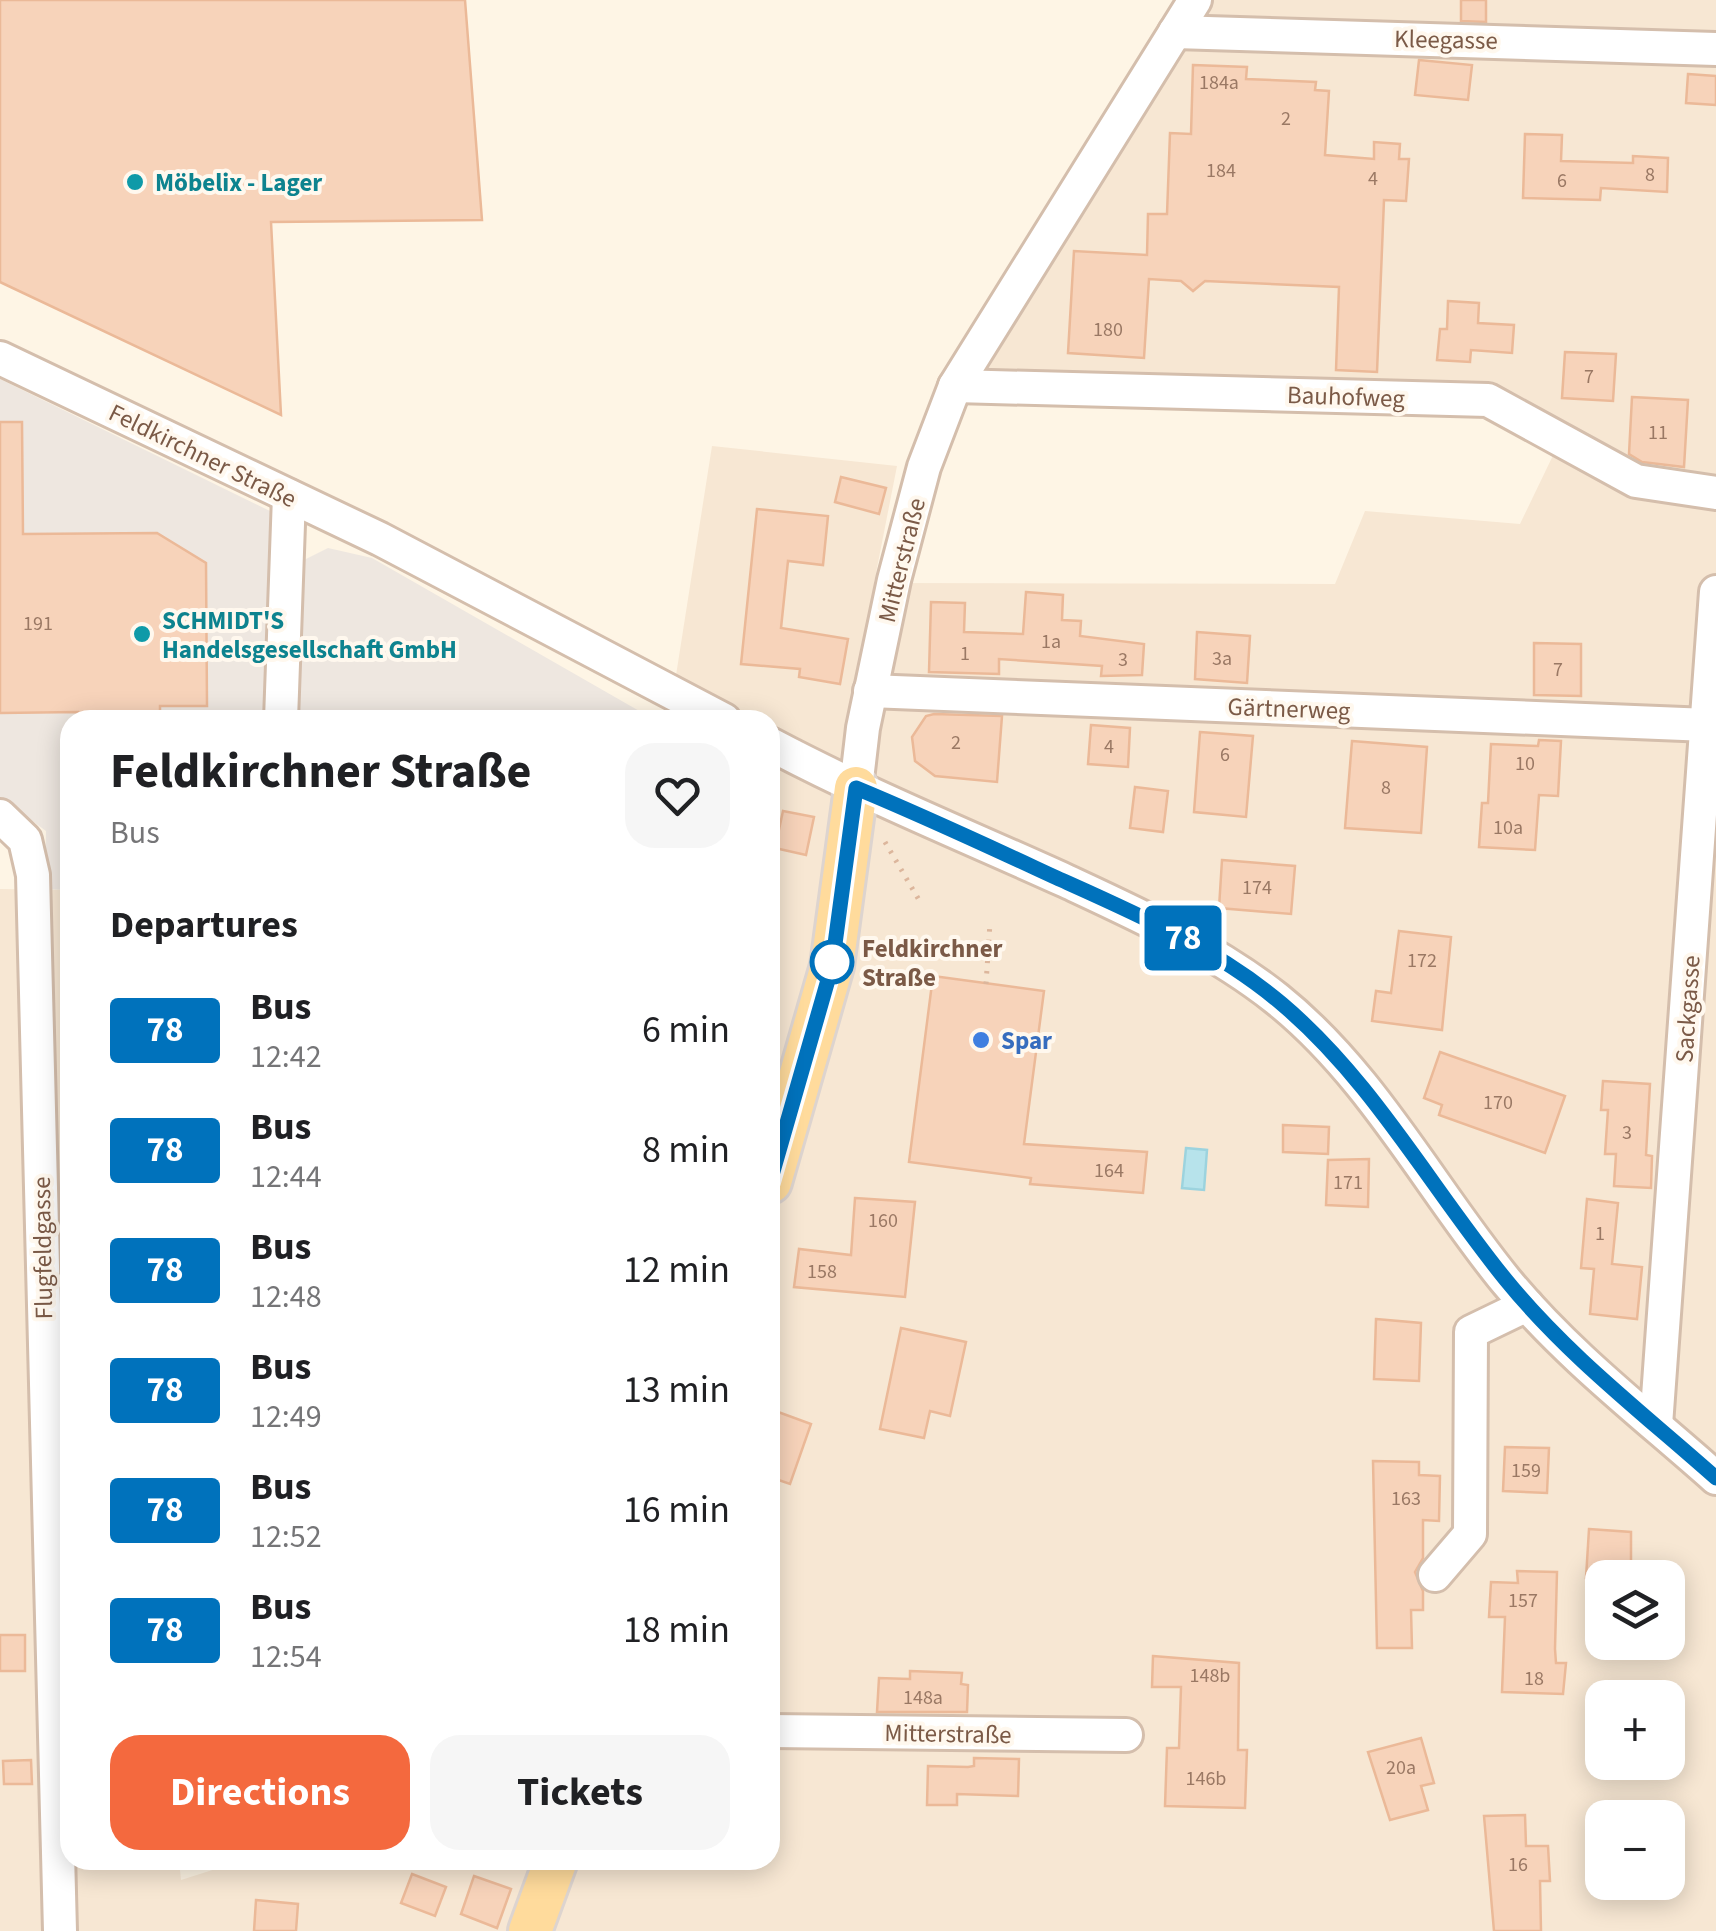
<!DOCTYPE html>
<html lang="en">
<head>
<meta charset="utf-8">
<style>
  :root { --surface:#fff; --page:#f6f6f6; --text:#202124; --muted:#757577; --accent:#f4693e }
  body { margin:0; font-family:"Source Sans 3",sans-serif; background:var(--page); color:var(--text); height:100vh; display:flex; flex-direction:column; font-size:38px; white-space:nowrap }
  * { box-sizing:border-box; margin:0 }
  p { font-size:32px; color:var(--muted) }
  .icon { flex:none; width:55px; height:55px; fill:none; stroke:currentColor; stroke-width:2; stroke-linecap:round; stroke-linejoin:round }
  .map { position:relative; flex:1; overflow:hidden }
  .sheet { position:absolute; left:60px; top:710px; width:720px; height:1160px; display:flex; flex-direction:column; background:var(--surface); border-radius:30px; box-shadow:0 5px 25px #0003 }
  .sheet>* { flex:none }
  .badge { padding:0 20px; border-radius:8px; font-size:35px; line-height:65px }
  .tools { position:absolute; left:1585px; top:1560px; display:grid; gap:20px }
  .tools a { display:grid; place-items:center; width:100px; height:100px; border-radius:20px; background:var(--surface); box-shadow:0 5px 25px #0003; font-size:50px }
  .map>.badge { position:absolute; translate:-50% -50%; box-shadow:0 0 0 5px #fff }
  h2 { padding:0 50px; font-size:38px; line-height:90px }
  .round { display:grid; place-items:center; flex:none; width:105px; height:105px; border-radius:30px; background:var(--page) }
  .overview { display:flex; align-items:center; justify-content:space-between; height:170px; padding:0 50px }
  h1 { font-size:48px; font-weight:700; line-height:75px }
  .action { display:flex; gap:20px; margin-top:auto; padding:20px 50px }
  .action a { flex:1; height:115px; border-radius:30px; background:var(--accent); color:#fff; font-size:40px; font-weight:700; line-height:115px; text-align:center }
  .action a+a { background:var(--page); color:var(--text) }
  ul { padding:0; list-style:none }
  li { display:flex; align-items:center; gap:30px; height:120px; padding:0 50px }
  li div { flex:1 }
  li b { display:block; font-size:38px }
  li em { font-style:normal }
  li .badge { min-width:110px; font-weight:700; text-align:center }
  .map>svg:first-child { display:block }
  .residential { fill:#f7e7d3; fill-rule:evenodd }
  .industrial { fill:#eee7e0 }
  .water { fill:#b7e3eb; stroke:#9cd3de; stroke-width:2.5 }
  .building { fill:#f7d3ba; stroke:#ebb998; stroke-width:2.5 }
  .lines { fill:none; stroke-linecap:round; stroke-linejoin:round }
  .minor-casing { stroke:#d4beac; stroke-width:38 }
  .major-casing { stroke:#ddd4cf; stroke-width:48 }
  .path { stroke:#dcb69c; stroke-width:5; stroke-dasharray:2.5 8; stroke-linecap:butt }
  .minor { stroke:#fff; stroke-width:32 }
  .major { stroke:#ffdb9c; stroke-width:42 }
  .line-casing { stroke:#fff; stroke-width:22 }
  .line { stroke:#0072bc; stroke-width:15 }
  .culture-dot { fill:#0f9aa8; stroke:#fff8ee; stroke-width:4 }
  .stop-dot { fill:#fff; stroke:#0072bc; stroke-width:5 }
  .shop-dot { fill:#3f7fe0; stroke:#fff8ee; stroke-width:4 }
  .labels { text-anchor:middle; stroke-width:8; stroke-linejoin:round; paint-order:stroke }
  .number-label { font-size:20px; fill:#9a7864 }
  .street-label { font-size:25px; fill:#7b5a47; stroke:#fff8ee }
  .culture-label { font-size:25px; font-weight:bold; fill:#0d838f; stroke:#fff8ee; text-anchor:start }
  .stop-label { font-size:25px; font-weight:bold; fill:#7b5a47; stroke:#fff8ee; text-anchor:start }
  .shop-label { font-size:25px; font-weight:bold; fill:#366cbe; stroke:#fff8ee; text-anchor:start }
</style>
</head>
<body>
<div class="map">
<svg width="1716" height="1931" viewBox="0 0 1716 1931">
  <rect width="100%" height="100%" fill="#fef5e5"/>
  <path class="residential" d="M1212,0h504v1931h-1716v-1042l70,1v970h109l2,20 63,-20h526v-1140h-101l43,-274 185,20 -23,117 461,1 30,-73 155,13 39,-81 -108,-47 -471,-14zM1602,1578h66v64h-66zM1602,1698h66v64h-66zM1602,1818h66v64h-66z"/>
  <g class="industrial">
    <polygon points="0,379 270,511 264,720 70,720 70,890 45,889 46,831 0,797"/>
    <polygon points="328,548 372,558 655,720 294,720 300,562"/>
  </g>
  <polygon class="water" points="1186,1148 1207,1150 1204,1190 1182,1188"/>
  <g class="building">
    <polygon points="0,0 465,0 482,220 271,222 281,415 0,282"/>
    <polygon points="1461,0 1486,0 1486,22 1461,21"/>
    <polygon points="1419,60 1472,65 1468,100 1415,95"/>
    <polygon points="1193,65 1247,67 1246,79 1316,82 1315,90 1329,91 1325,155 1374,159 1374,142 1400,144 1399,159 1409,159 1406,201 1384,200 1377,372 1336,370 1339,287 1205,281 1193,291 1181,281 1149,279 1144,358 1068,353 1074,251 1147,255 1148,214 1167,214 1170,133 1191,134"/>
    <polygon points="1688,74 1716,76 1716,105 1686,103"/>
    <polygon points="1525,134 1562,135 1561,161 1633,163 1633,156 1668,158 1667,192 1601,188 1600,200 1523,198"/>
    <polygon points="1448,301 1479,303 1478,323 1514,325 1512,353 1471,350 1470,362 1437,360 1440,329 1447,329"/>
    <polygon points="1565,352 1616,354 1613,401 1562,398"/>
    <polygon points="1632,397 1688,400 1684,467 1642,462 1629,454"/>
    <polygon points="0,422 22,422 23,534 157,533 206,563 207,706 160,706 160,720 78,720 78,712 0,713"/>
    <polygon points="841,477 886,488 879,514 835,502"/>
    <polygon points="757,509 828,516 823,565 788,561 781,628 848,639 840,684 799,677 800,669 741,664"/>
    <polygon points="1026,592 1063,595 1062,620 1081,621 1080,636 1144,644 1142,675 1101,676 1102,666 999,659 999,674 929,672 931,602 965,603 964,632 1023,634"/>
    <polygon points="1197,632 1250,636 1247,683 1195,679"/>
    <polygon points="1534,643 1581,644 1581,696 1534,695"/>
    <polygon points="934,714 1002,716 997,782 935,776 915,761 912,737 926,716"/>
    <polygon points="1091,725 1130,728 1128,767 1088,764"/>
    <polygon points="1200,732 1253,736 1246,817 1194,812"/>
    <polygon points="1539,740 1561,741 1558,796 1539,795 1535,850 1479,847 1482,803 1488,803 1491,744 1538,746"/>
    <polygon points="1352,741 1427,747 1421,833 1345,828"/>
    <polygon points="1135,787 1168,791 1163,832 1130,828"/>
    <polygon points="783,811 814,817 806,855 775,848"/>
    <polygon points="1222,860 1295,866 1291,914 1219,908"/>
    <polygon points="1399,931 1451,937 1442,1030 1372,1021 1376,991 1391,993"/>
    <polygon points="933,976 1044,991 1024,1144 1147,1152 1143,1193 1030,1184 1031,1178 909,1162"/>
    <polygon points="1440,1052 1565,1096 1545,1153 1439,1115 1442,1105 1424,1098"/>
    <polygon points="1603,1081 1650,1084 1646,1155 1652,1156 1651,1188 1614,1186 1616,1154 1605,1154 1608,1110 1601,1110"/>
    <polygon points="1283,1125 1329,1127 1328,1154 1283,1152"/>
    <polygon points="1369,1159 1368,1207 1326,1205 1328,1160"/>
    <polygon points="855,1198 915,1202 905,1297 794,1287 799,1249 851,1255"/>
    <polygon points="1587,1199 1618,1203 1612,1264 1642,1267 1637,1319 1590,1314 1594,1269 1581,1268"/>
    <polygon points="1376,1319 1421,1323 1419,1381 1374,1379"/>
    <polygon points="901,1328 966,1342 950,1416 930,1411 924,1438 880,1429"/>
    <polygon points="770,1409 811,1424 790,1484 770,1477"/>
    <polygon points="1505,1447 1549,1448 1547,1493 1503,1491"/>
    <polygon points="1373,1461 1419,1462 1419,1475 1440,1476 1439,1521 1423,1520 1423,1558 1415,1572 1423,1591 1423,1610 1411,1610 1412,1648 1377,1648"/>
    <polygon points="1589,1529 1631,1532 1631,1578 1586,1578"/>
    <polygon points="1517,1571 1557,1572 1555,1649 1556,1663 1566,1663 1563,1694 1502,1692 1505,1617 1489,1617 1491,1582 1518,1583"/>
    <rect x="0" y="1635" width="25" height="36"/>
    <polygon points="1153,1656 1239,1663 1238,1750 1247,1750 1245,1808 1165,1806 1167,1748 1179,1748 1181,1687 1152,1687"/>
    <polygon points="910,1671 962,1673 961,1684 968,1685 967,1712 877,1712 879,1678 910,1679"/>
    <polygon points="1421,1738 1434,1783 1421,1786 1428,1810 1390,1820 1368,1752"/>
    <polygon points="974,1758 1019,1759 1018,1796 957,1794 957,1805 927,1805 928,1766 968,1767 974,1766"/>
    <polygon points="31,1760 32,1784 4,1784 3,1761"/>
    <polygon points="1525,1815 1526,1846 1548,1846 1550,1881 1540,1881 1541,1931 1494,1931 1484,1816"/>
    <polygon points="412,1874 446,1887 435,1916 401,1903"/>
    <polygon points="474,1876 511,1889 497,1928 461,1914"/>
    <polygon points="256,1900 298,1904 296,1931 254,1931"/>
  </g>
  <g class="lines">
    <g class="minor-casing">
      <g id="minor">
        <polyline points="1175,32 1716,49"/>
        <polyline points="0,358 380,539 724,720"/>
        <polyline points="955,386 1488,400 1636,481 1716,493"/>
        <polyline points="870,691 1708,725"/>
        <polyline points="281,720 289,496"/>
        <path d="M770,744c96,51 197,92 296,137 73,34 148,68 211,118 95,76 153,189 229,282 61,74 138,133 210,197"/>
        <polyline points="856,788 863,728 894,580 924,467 955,386 1195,0"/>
        <polyline points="0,816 25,840 33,875 60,1931"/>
        <polyline points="1656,1425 1716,592"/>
        <polyline points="1435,1575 1470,1534 1471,1332 1527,1305"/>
        <polyline points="770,1731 1126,1735"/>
      </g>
    </g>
    <g class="major-casing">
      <g id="major">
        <polyline points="770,1182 832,966 856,788"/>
        <polyline points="530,1931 556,1860"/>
      </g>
    </g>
    <g class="path">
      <polyline points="885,842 919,900"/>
      <polyline points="986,984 990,923"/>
    </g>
    <use href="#minor" class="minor"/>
    <use href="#major" class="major"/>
  </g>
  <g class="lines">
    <g class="line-casing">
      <path id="line" d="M770,1182l62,-216 24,-178c68,28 134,59 201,90 78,35 159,70 225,126 91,77 149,184 224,276 61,75 138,134 210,198"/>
    </g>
    <use href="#line" class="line"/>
  </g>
  <g class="culture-dot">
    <circle cx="135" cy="182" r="10"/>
    <circle cx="142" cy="634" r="10"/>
  </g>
  <circle class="stop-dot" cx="832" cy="962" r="20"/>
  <circle class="shop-dot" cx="981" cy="1040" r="10"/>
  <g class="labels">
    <g class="number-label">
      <text x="1219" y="89">184a</text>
      <text x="1286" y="125">2</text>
      <text x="1221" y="177">184</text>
      <text x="1650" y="181">8</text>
      <text x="1373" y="185">4</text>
      <text x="1562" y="187">6</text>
      <text x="1108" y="336">180</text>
      <text x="1589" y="383">7</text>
      <text x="1658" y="439">11</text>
      <text x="38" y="630">191</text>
      <text x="1051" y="648">1a</text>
      <text x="965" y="660">1</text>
      <text x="1222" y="665">3a</text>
      <text x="1123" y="666">3</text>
      <text x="1558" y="676">7</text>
      <text x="956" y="749">2</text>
      <text x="1109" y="753">4</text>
      <text x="1225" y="761">6</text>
      <text x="1525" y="770">10</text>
      <text x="1386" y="794">8</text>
      <text x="1508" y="834">10a</text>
      <text x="1257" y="894">174</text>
      <text x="1422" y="967">172</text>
      <text x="1498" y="1109">170</text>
      <text x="1627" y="1139">3</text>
      <text x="1109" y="1177">164</text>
      <text x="1348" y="1189">171</text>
      <text x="883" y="1227">160</text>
      <text x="1600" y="1240">1</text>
      <text x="822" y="1278">158</text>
      <text x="1526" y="1477">159</text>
      <text x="1406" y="1505">163</text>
      <text x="1523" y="1607">157</text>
      <text x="1210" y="1682">148b</text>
      <text x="1534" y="1685">18</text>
      <text x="923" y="1704">148a</text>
      <text x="1401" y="1774">20a</text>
      <text x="1206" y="1785">146b</text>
      <text x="1518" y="1871">16</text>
    </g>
    <g class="street-label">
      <text transform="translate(1446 39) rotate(1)" y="9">Kleegasse</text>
      <text transform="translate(1346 396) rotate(2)" y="9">Bauhofweg</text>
      <text transform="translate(203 455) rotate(26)" y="9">Feldkirchner Straße</text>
      <text transform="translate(901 560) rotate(-76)" y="9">Mitterstraße</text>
      <text transform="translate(1289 708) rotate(2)" y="9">Gärtnerweg</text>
      <text transform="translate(1687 1009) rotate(-86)" y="9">Sackgasse</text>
      <text transform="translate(42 1248) rotate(-91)" y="9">Flugfeldgasse</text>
      <text transform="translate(948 1733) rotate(1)" y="9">Mitterstraße</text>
    </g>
    <g class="culture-label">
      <text x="155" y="191">Möbelix - Lager</text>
      <text x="162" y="629">SCHMIDT'S<tspan x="162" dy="29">Handelsgesellschaft GmbH</tspan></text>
    </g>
    <g class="stop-label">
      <text x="862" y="957">Feldkirchner<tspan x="862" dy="29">Straße</tspan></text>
    </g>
    <g class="shop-label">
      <text x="1001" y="1049">Spar</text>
    </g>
  </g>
</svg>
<div class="tools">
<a><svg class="icon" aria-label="layers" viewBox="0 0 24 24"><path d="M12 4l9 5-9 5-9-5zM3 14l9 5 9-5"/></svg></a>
<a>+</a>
<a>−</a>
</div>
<b class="badge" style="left:1183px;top:938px;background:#0072bc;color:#fff">78</b>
<section class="sheet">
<div class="overview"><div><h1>Feldkirchner Straße</h1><p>Bus</p></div><a class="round"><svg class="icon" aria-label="heart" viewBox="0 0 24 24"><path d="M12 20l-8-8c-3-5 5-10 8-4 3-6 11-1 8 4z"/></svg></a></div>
<h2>Departures</h2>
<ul>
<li><span class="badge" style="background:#0072bc;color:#fff">78</span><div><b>Bus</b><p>12:42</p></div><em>6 min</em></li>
<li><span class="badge" style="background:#0072bc;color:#fff">78</span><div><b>Bus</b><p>12:44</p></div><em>8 min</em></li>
<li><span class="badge" style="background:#0072bc;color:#fff">78</span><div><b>Bus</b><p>12:48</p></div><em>12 min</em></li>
<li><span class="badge" style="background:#0072bc;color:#fff">78</span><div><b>Bus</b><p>12:49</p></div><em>13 min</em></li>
<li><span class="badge" style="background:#0072bc;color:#fff">78</span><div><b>Bus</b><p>12:52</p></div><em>16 min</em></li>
<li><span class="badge" style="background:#0072bc;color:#fff">78</span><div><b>Bus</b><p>12:54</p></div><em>18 min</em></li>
</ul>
<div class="action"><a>Directions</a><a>Tickets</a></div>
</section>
</div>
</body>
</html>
